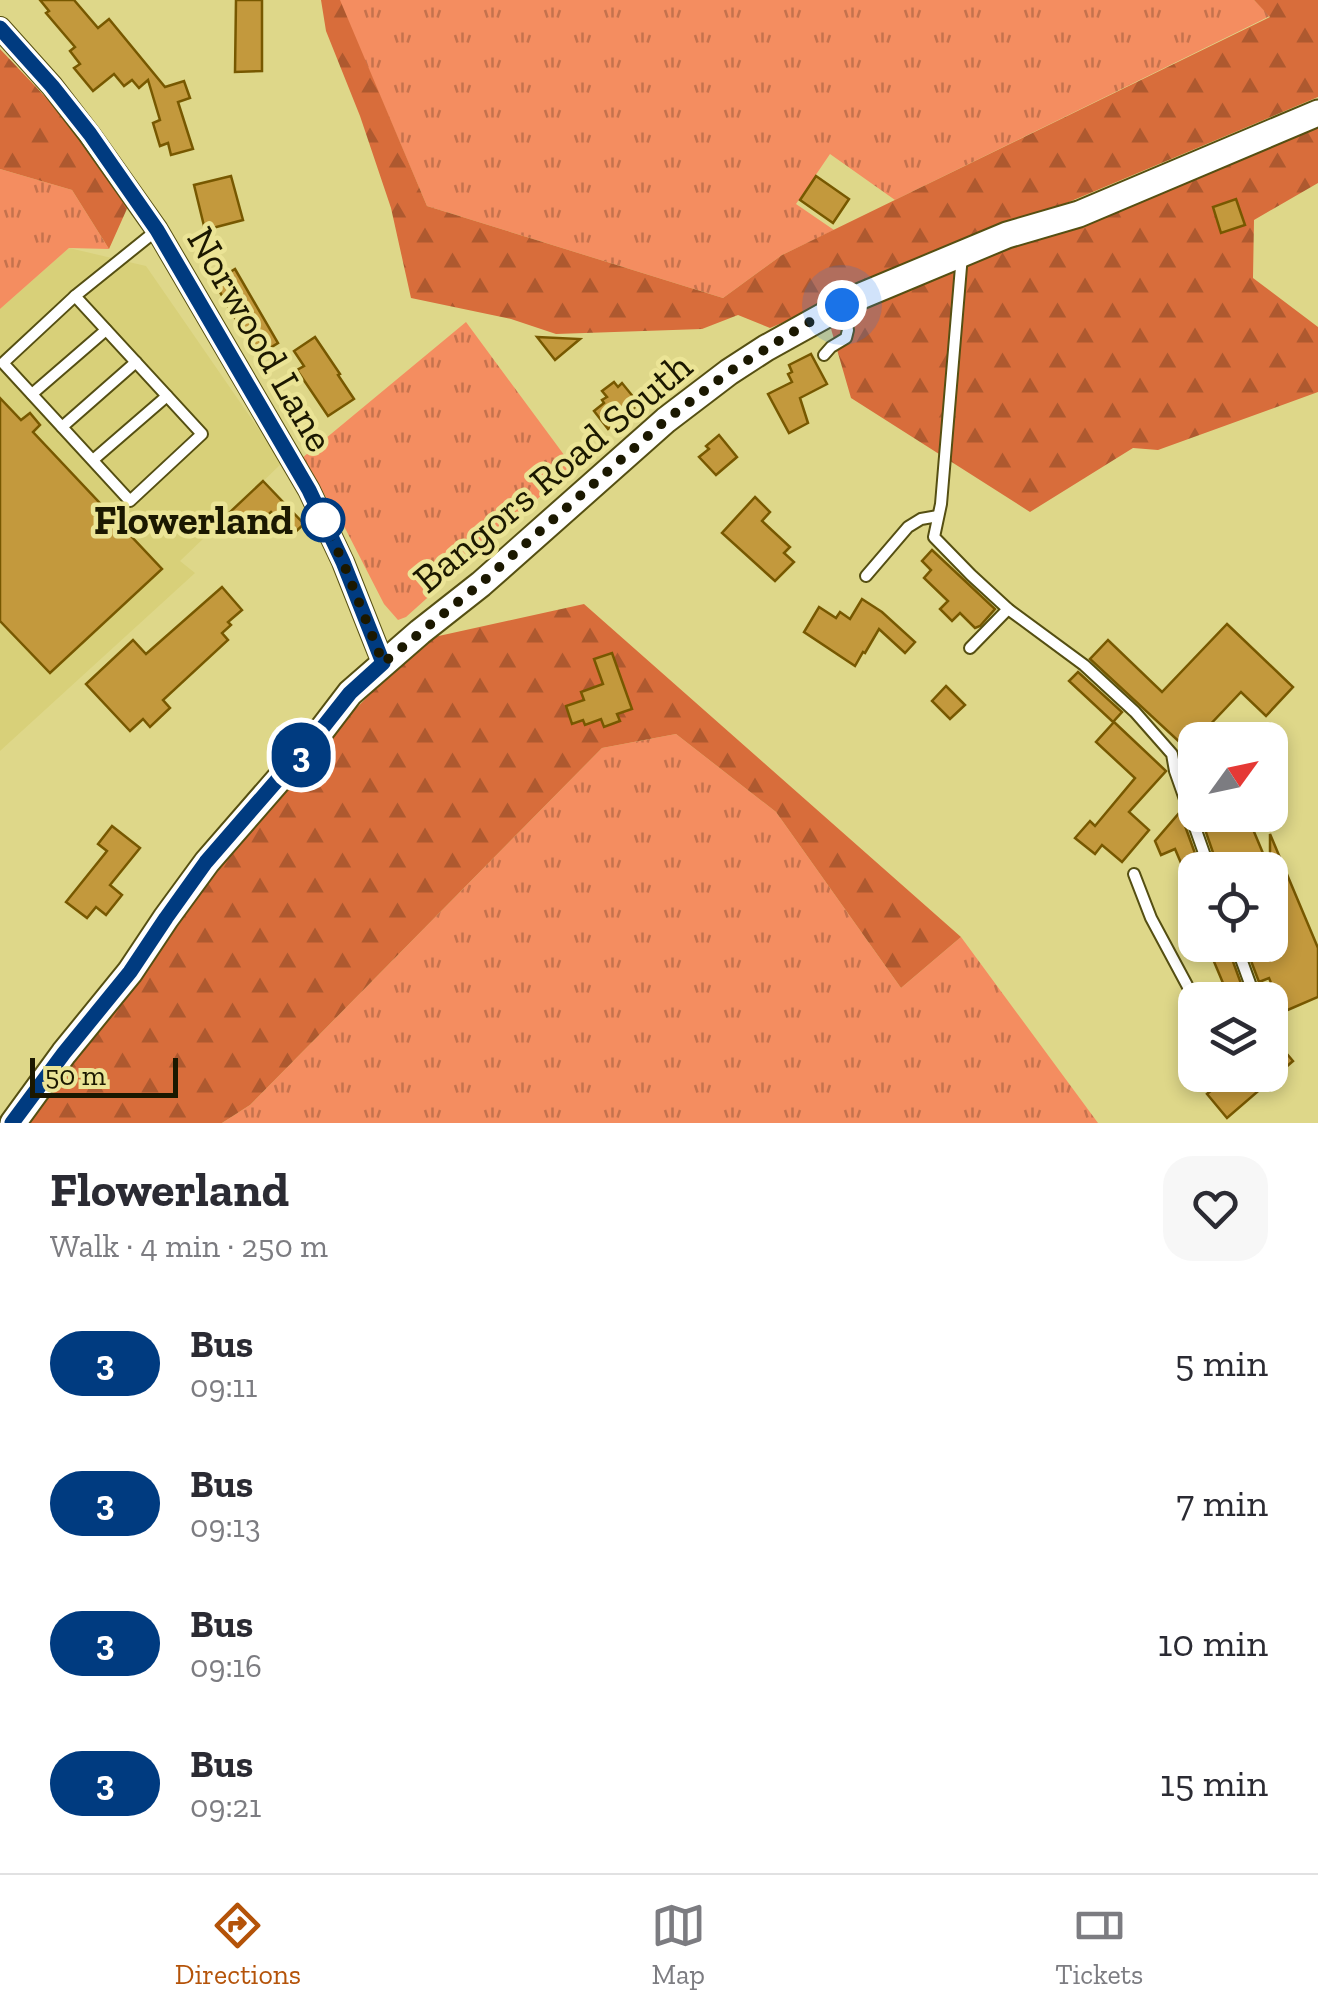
<!DOCTYPE html>
<html lang="en">
<head>
<meta charset="utf-8">
<style>
  :root { --surface:#fff; --page:#f7f7f7; --text:#2b2b33; --muted:#7c7c81; --line:#e1e1e2; --accent:#b45309 }
  body { margin:0; font-family:"Zilla Slab",serif; background:var(--page); color:var(--text); height:100vh; display:flex; flex-direction:column; font-size:38px; white-space:nowrap }
  * { box-sizing:border-box; margin:0 }
  p { font-size:32px; color:var(--muted) }
  .icon { flex:none; width:55px; height:55px; fill:none; stroke:currentColor; stroke-width:2; stroke-linecap:round; stroke-linejoin:round }
  .map { position:relative; height:1123px; overflow:hidden }
  .details { display:flex; flex-direction:column; background:var(--surface); flex:1 }
  .details>* { flex:none }
  .badge { padding:0 20px; border-radius:32px; font-size:35px; line-height:65px }
  .needle { width:65px; rotate:57deg }
  .controls { position:absolute; left:1178px; top:722px; display:grid; gap:20px }
  .controls a { display:grid; place-items:center; width:110px; height:110px; border-radius:20px; background:var(--surface); box-shadow:0 5px 15px #0003; font-size:50px }
  .scale { position:absolute; left:30px; bottom:25px; width:148px; box-sizing:border-box; padding-left:10px; border:5px solid #1b1800; border-top:0; font-size:28px; line-height:35px; white-space:nowrap; color:#1b1800; -webkit-text-stroke:8px #ebe496; paint-order:stroke }
  .you { position:absolute; width:50px; height:50px; margin:-25px; border:8px solid #fff; border-radius:50%; background:#1a73e8; box-shadow:0 0 0 15px #1a73e833 }
  .map>.badge { position:absolute; translate:-50% -50%; box-shadow:0 0 0 5px #fff }
  .round { display:grid; place-items:center; flex:none; width:105px; height:105px; border-radius:30px; background:var(--page) }
  .overview { display:flex; align-items:center; justify-content:space-between; height:170px; padding:0 50px }
  h1 { font-size:48px; font-weight:700; line-height:75px }
  ul { padding:0; list-style:none }
  li { display:flex; align-items:center; gap:30px; height:140px; padding:0 50px }
  li div { flex:1 }
  li b { display:block; font-size:38px }
  li em { font-style:normal }
  li .badge { min-width:110px; font-weight:700; text-align:center }
  .dock { display:flex; justify-content:space-around; align-items:center; height:140px; border-top:2px solid var(--line); background:var(--surface); font-size:28px; color:var(--muted) }
  .dock a { display:grid; justify-items:center; gap:5px }
  .dock .selected { color:var(--accent) }
  .map>svg:first-child { display:block }
  .built { fill:#d8d079 }
  .grass { fill:url(#grass-tufts) }
  .forest { fill:url(#forest-firs) }
  .building { fill:#c3993d; stroke:#775800; stroke-width:2.5 }
  .lines { fill:none; stroke-linecap:round; stroke-linejoin:round }
  .service-casing { stroke:#554f12; stroke-width:14 }
  .minor-casing { stroke:#554f12; stroke-width:24 }
  .tertiary-casing { stroke:#554f12; stroke-width:29 }
  .service { stroke:#fff; stroke-width:10 }
  .minor { stroke:#fff; stroke-width:20 }
  .tertiary { stroke:#fff; stroke-width:25 }
  .line-casing { stroke:#fff; stroke-width:22 }
  .line { stroke:#003b80; stroke-width:15 }
  .walk { stroke:#1b1800; stroke-width:10; stroke-dasharray:0 18 }
  .stop-dot { fill:#fff; stroke:#003b80; stroke-width:5 }
  .labels { text-anchor:middle; stroke-width:9; stroke-linejoin:round; paint-order:stroke }
  .street-label { font-size:40px; fill:#1b1800; stroke:#ebe496 }
  .stop-label { font-size:40px; font-weight:bold; fill:#1b1800; stroke:#ebe496; text-anchor:end }
</style>
</head>
<body>
<div class="map">
<svg width="1318" height="1123" viewBox="0 0 1318 1123">
  <defs>
    <pattern id="grass-tufts" width="24" height="20" patternUnits="userSpaceOnUse" patternTransform="scale(2.5)"><rect width="24" height="20" fill="#f48d60"/><path d="M3 7l-1-3M5 7V3M7 7l1-3M15 17l-1-3M17 17v-4M19 17l1-3" fill="none" stroke="#c5724d"/></pattern>
    <pattern id="forest-firs" width="22" height="20" patternUnits="userSpaceOnUse" patternTransform="scale(2.5)"><rect width="22" height="20" fill="#d86d3b"/><path d="M5 1l3.5 6h-7zM16 11l3.5 6h-7z" fill="#ae592f"/></pattern>
  </defs>
  <rect width="100%" height="100%" fill="#ded789"/>
  <polygon class="built" points="69,248 146,266 282,463 180,561 195,573 0,751 0,309"/>
  <g class="grass">
    <polygon points="339,0 1254,0 1270,16 895,200 830,154 796,204 834,230 782,255 723,298 427,206"/>
    <polygon points="0,169 72,190 109,249 69,248 0,309"/>
    <polygon points="466,322 573,467 406,617 398,620 384,604 346,530 302,458"/>
    <polygon points="676,734 776,812 901,988 961,937 1098,1123 222,1123 250,1105 602,748"/>
  </g>
  <g class="forest">
    <polygon points="321,0 340,0 427,206 723,298 782,255 1270,17 1254,0 1318,0 1318,97 770,328 738,315 702,329 556,334 511,319 411,298 391,208 360,116 326,31"/>
    <polygon points="0,49 73,126 130,202 109,249 72,190 0,169"/>
    <polygon points="1318,114 1318,183 1254,220 1253,278 1318,327 1318,392 1158,450 1133,448 1030,512 851,398 827,315"/>
    <polygon points="584,604 961,937 901,988 776,812 676,734 602,748 250,1105 222,1123 24,1123 35,1104 74,1061 91,1020 238,827 425,639"/>
  </g>
  <g class="building">
    <polygon points="40,0 74,0 98,28 109,19 165,87 184,81 190,98 178,102 193,149 171,155 168,143 160,146 153,123 160,120 148,80 139,88 132,80 124,86 114,74 93,91 74,68 80,64 70,51 75,47 46,13 49,11"/>
    <polygon points="236,0 262,0 262,71 235,72"/>
    <polygon points="231,176 243,220 205,230 194,185"/>
    <polygon points="816,176 849,199 833,223 800,200"/>
    <polygon points="1236,199 1245,225 1221,233 1213,207"/>
    <polygon points="235,269 278,343 257,356 214,282"/>
    <polygon points="315,337 340,374 338,375 354,399 328,416 297,370 304,366 294,351"/>
    <polygon points="537,337 580,339 555,360"/>
    <polygon points="811,354 827,384 800,398 808,423 789,433 768,394 792,382 788,374 792,372 789,365"/>
    <polygon points="614,382 618,387 622,383 639,404 608,429 594,411 604,403 602,400 607,397 602,391"/>
    <polygon points="0,398 21,420 30,413 40,425 33,432 162,569 50,673 0,621"/>
    <polygon points="719,435 737,457 716,475 699,457 709,449 706,446"/>
    <polygon points="263,481 304,524 292,535 271,512 247,535 228,514"/>
    <polygon points="755,497 770,512 762,521 790,547 784,553 794,562 775,581 722,533"/>
    <polygon points="932,550 995,609 980,626 975,628 960,613 952,621 940,609 948,601 924,578 931,570 922,561"/>
    <polygon points="222,587 242,610 228,622 231,625 222,633 228,640 163,700 170,708 150,727 143,719 130,731 86,684 133,640 146,654"/>
    <polygon points="862,599 882,612 915,642 905,653 879,629 865,653 863,652 855,666 804,632 819,607 836,618 840,612 850,619"/>
    <polygon points="1227,624 1293,687 1266,716 1241,692 1187,749 1090,659 1108,640 1162,692"/>
    <polygon points="612,653 632,709 617,714 620,721 604,727 601,719 585,725 583,720 572,724 566,706 584,700 581,692 603,684 594,659"/>
    <polygon points="1078,672 1122,712 1113,722 1069,681"/>
    <polygon points="946,686 965,705 950,719 932,701"/>
    <polygon points="1114,722 1166,771 1129,812 1149,830 1122,862 1102,845 1095,854 1075,838 1090,821 1095,826 1135,778 1096,742"/>
    <polygon points="1180,812 1201,870 1184,870 1175,849 1161,855 1155,841"/>
    <polygon points="1200,815 1247,815 1270,870 1270,834 1318,948 1318,997 1283,1012 1269,978 1259,982 1245,945 1270,945 1270,870 1219,870"/>
    <polygon points="112,826 140,848 110,885 122,895 106,915 96,907 87,918 66,902 107,851 98,844"/>
    <polygon points="1207,945 1227,945 1243,989 1228,995"/>
    <polygon points="1270,1034 1293,1061 1227,1118 1207,1094 1230,1075 1270,1075"/>
  </g>
  <g class="lines">
    <g class="service-casing">
      <g id="service">
        <polyline points="962,255 941,504 934,537 971,575 1008,609 1084,665 1135,712 1172,754 1175,771 1210,870"/>
        <polygon points="75,296 202,434 130,501 3,363"/>
        <polyline points="75,296 157,230"/>
        <polyline points="824,355 831,347 846,338 848,330 842,306"/>
        <polyline points="32,394 106,330"/>
        <polyline points="62,427 136,362"/>
        <polyline points="93,460 167,396"/>
        <polyline points="866,576 908,527 921,519 938,516"/>
        <polyline points="970,648 1008,609"/>
        <polyline points="1134,874 1151,918 1195,1000"/>
        <polyline points="1236,945 1256,1000"/>
      </g>
    </g>
    <g class="minor-casing">
      <polyline id="minor" points="0,28 52,86 89,134 157,230 309,490 343,562 383,663"/>
    </g>
    <g class="tertiary-casing">
      <polyline id="tertiary" points="13,1123 64,1053 130,972 166,918 207,862 321,731 350,693 420,632 481,584 666,420 729,372 766,348 856,298 1007,235 1079,214 1318,113"/>
    </g>
    <use href="#service" class="service"/>
    <use href="#minor" class="minor"/>
    <use href="#tertiary" class="tertiary"/>
  </g>
  <g class="lines">
    <g class="line-casing">
      <polyline id="line" points="0,28 52,86 90,134 157,230 309,490 343,562 383,663 350,693 320,731 206,862 166,918 130,972 64,1053 12,1123"/>
    </g>
    <use href="#line" class="line"/>
    <polyline class="walk" points="323,520 343,562 383,663 480,584 666,420 729,372 806,324 842,305"/>
  </g>
  <circle class="stop-dot" cx="323" cy="520" r="20"/>
  <g class="labels">
    <g class="street-label">
      <text transform="translate(261 339) rotate(60)" y="14">Norwood Lane</text>
      <text transform="translate(552 472) rotate(-40)" y="14">Bangors Road South</text>
    </g>
    <g class="stop-label">
      <text x="293" y="534">Flowerland</text>
    </g>
  </g>
</svg>
<div class="controls">
<a><svg class="needle" viewBox="-14 -14 28 28"><path d="M0-13l5 13h-10z" fill="#e53935"/><path d="M0 13l5-13h-10z" fill="#7c7c81"/></svg></a>
<a><svg class="icon" aria-label="locate" viewBox="0 0 24 24"><circle cx="12" cy="12" r="6"/><path d="M12 2v4M12 18v4M2 12h4M18 12h4"/></svg></a>
<a><svg class="icon" aria-label="layers" viewBox="0 0 24 24"><path d="M12 4l9 5-9 5-9-5zM3 14l9 5 9-5"/></svg></a>
</div>
<div class="scale">50 m</div>
<div class="you" style="left:842px;top:305px"></div>
<b class="badge" style="left:301px;top:755px;background:#003b80;color:#fff">3</b>
</div>
<section class="details">
<div class="overview"><div><h1>Flowerland</h1><p>Walk · 4 min · 250 m</p></div><a class="round"><svg class="icon" aria-label="heart" viewBox="0 0 24 24"><path d="M12 20l-8-8c-3-5 5-10 8-4 3-6 11-1 8 4z"/></svg></a></div>
<ul>
<li><span class="badge" style="background:#003b80;color:#fff">3</span><div><b>Bus</b><p>09:11</p></div><em>5 min</em></li>
<li><span class="badge" style="background:#003b80;color:#fff">3</span><div><b>Bus</b><p>09:13</p></div><em>7 min</em></li>
<li><span class="badge" style="background:#003b80;color:#fff">3</span><div><b>Bus</b><p>09:16</p></div><em>10 min</em></li>
<li><span class="badge" style="background:#003b80;color:#fff">3</span><div><b>Bus</b><p>09:21</p></div><em>15 min</em></li>
</ul>
</section>
<nav class="dock">
<a class="selected"><svg class="icon" aria-label="directions" viewBox="0 0 24 24"><path d="M12 3l9 9-9 9-9-9zM9 14v-3h6M13 9l2 2-2 2"/></svg>Directions</a>
<a><svg class="icon" aria-label="map" viewBox="0 0 24 24"><path d="M3 6l6-2 6 2 6-2v14l-6 2-6-2-6 2zM9 4v14M15 6v14"/></svg>Map</a>
<a><svg class="icon" aria-label="tickets" viewBox="0 0 24 24"><path d="M3 7h18v10H3zM15 7v10"/></svg>Tickets</a>
</nav>
</body>
</html>
